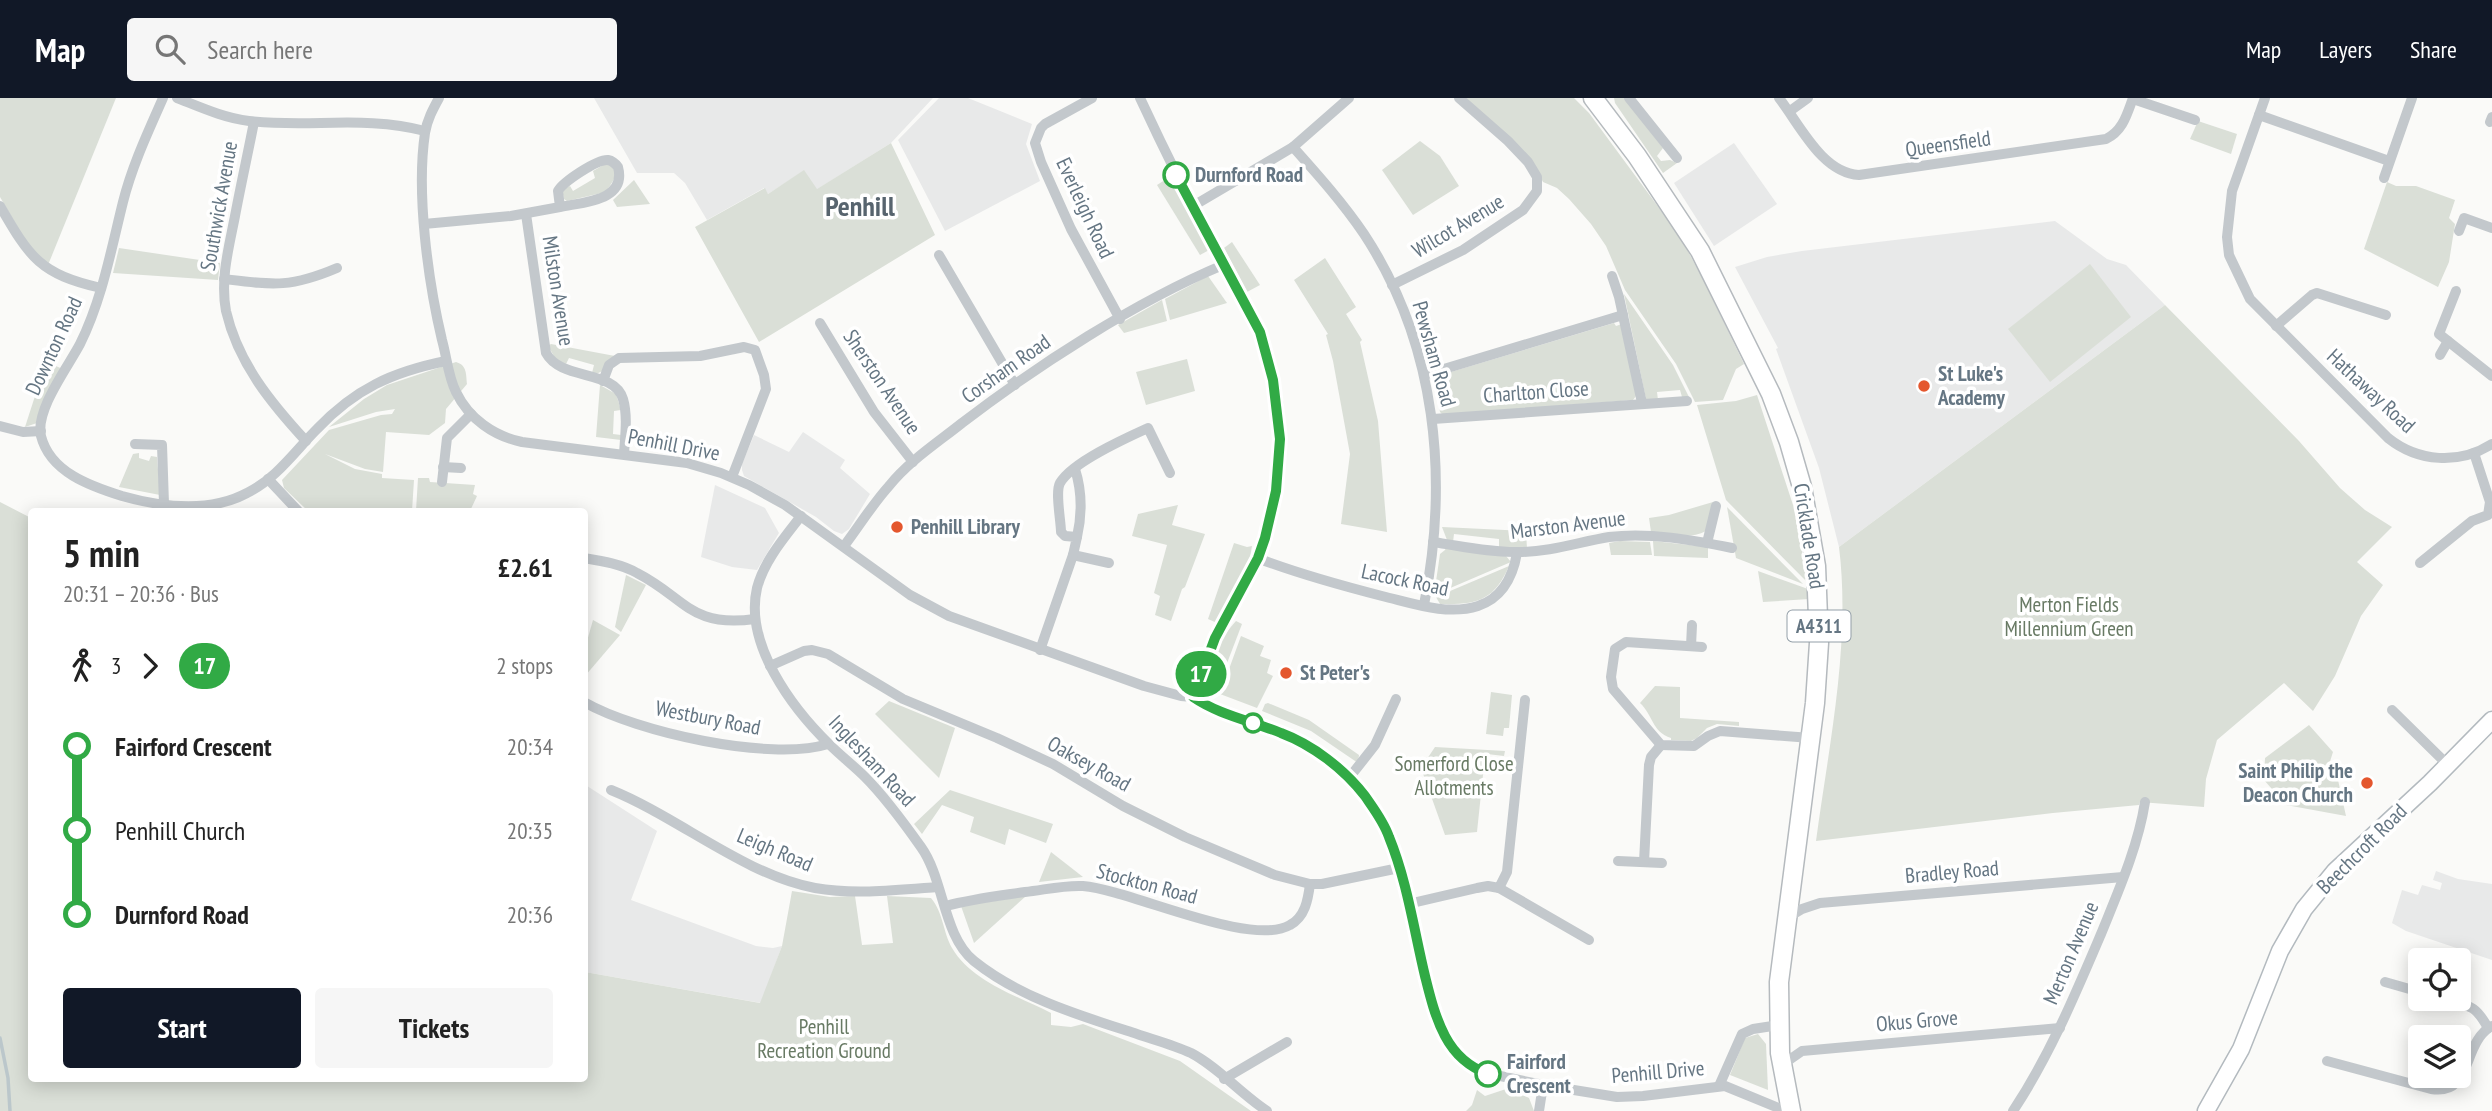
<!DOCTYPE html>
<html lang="en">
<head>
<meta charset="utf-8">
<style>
  :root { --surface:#fff; --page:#f6f6f6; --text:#222; --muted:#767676; --accent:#111827 }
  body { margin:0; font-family:"PT Sans Narrow",sans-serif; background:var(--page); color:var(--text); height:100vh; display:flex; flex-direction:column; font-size:26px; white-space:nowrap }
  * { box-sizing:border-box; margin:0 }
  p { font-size:23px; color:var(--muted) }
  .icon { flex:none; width:38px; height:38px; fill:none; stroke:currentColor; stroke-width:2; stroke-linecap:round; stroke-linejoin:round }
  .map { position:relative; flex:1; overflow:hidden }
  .drawer { position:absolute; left:28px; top:410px; width:560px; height:574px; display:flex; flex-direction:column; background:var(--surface); border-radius:7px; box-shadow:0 4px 18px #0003 }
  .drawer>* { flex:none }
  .badge { padding:0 14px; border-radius:23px; font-size:24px; line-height:46px }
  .buttons { position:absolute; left:2408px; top:850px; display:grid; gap:14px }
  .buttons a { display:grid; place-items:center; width:63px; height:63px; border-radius:7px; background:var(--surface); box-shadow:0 4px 18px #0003; font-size:35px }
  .map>.badge { position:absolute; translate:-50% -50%; box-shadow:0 0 0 4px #fff }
  .legs { display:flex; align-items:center; gap:10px; height:77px; padding:0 35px; font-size:23px }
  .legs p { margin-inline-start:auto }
  .head { display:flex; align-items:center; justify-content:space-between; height:119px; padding:0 35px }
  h1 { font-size:38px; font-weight:700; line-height:52px }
  .action { display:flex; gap:14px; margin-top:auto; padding:14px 35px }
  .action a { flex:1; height:80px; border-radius:7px; background:var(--accent); color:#fff; font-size:28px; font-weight:700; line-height:80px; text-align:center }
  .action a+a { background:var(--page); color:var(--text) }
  ul { padding:0 35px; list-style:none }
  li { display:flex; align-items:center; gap:24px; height:84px; font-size:26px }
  li i { display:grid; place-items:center; width:10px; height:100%; margin:0 9px; background:currentColor }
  li i::after { content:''; width:18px; height:18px; margin:-9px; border:5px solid; border-radius:50%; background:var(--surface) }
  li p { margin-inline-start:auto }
  li:first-child i { background:linear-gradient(#0000 50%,currentColor 0) }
  li:last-child i { background:linear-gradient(currentColor 50%,#0000 0) }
  header { display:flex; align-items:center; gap:42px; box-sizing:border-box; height:98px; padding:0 35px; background:var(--accent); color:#fff }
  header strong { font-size:33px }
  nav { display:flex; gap:38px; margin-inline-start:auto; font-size:24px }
  .search { width:490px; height:63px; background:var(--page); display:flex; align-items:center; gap:18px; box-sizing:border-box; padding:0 24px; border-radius:7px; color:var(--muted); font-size:26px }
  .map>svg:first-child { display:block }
  .built { fill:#e8e9e9 }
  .green { fill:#dadfd7 }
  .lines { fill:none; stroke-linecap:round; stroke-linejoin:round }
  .stream { stroke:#bbc7cb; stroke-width:3.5 }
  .secondary-casing { stroke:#b3babf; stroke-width:19 }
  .primary-casing { stroke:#b5babe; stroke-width:21 }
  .street { stroke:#c3c8cc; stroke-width:10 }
  .secondary { stroke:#fff; stroke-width:16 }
  .primary { stroke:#fff; stroke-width:18 }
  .line-1-casing { stroke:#fff; stroke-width:16 }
  .line-1 { stroke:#31aa45; stroke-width:10 }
  .stop-1-dot { fill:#fff; stroke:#31aa45; stroke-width:3.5 }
  .poi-dot { fill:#e4572e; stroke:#fff; stroke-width:2.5 }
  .labels { text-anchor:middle; stroke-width:7; stroke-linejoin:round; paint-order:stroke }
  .shield { fill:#fff; stroke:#939fa8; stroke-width:2 }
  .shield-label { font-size:19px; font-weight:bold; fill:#657683 }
  .street-label { font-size:21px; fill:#657683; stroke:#fff }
  .stop-label { font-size:21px; font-weight:bold; fill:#657683; stroke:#fff; text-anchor:start }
  .poi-label { font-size:21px; font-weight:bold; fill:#657683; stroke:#fff; text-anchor:start }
  .park-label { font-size:21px; fill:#687a64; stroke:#fff }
  .district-label { font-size:28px; font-weight:bold; fill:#57646e; stroke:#fff }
</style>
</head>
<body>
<header>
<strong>Map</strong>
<div class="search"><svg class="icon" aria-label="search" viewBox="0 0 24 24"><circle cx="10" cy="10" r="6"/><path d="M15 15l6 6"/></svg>Search here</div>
<nav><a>Map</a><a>Layers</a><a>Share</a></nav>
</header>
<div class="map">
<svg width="2492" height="1013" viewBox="0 0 2492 1013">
  <rect width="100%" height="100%" fill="#fafaf8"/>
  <g class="built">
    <polygon points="594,0 933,0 891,45 816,92 804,73 768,96 764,90 707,122 685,85 674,75 637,75"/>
    <polygon points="939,0 968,0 1032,26 1026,46 1040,83 945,133 898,42"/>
    <polygon points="1734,45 1777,106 1714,148 1674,85"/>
    <polygon points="2055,123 2107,161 2126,167 2165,207 1839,449 1819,370 1776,251 1778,250 1735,169 1767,159 1802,153"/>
    <polygon points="803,334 845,362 840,370 870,396 849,431 842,436 834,433 816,419 744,378 742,372 742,366 754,337 789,354"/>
    <polygon points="715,387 765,410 779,435 757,472 732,469 701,459"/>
    <polygon points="584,686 657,733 631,802 756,848 773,850 782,848 761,905 585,874"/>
    <polygon points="2436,773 2458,781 2492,786 2492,862 2406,833 2392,825 2402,792 2418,797 2422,787 2440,792 2442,785 2433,782"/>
  </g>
  <g class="green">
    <polygon points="0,0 116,0 48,167 27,145 0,99"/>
    <polygon points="1466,0 1574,0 1589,15 1679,137 1702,179 1744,266 1736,271 1723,302 1695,304 1676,266 1625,192 1606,148 1591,126 1569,101 1557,90 1543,84 1532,63"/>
    <polygon points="1614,0 1625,0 1663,50 1657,58 1661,63 1670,62 1677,65 1663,75 1615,5"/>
    <polygon points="2198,23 2237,36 2231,56 2190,41"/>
    <polygon points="1420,43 1440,58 1459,88 1413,117 1382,72"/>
    <polygon points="891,45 935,137 759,244 695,129 765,90 768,96 804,72 817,91"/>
    <polygon points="605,66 613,68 616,78 606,94 567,103 564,101 562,92 570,88 573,93 595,80 593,73"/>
    <polygon points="1171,78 1211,151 1200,157 1157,87"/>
    <polygon points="634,82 650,106 617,109 613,102"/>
    <polygon points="2387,84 2396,88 2416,88 2455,102 2449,120 2455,126 2449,164 2438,189 2364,151"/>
    <polygon points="1232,144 1260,187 1247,194 1224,150"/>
    <polygon points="119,150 220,165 218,182 113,175"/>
    <polygon points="1325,160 1356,209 1346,216 1362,242 1360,244 1378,323 1387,434 1341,426 1350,356 1333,263 1326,237 1328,236 1294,182"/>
    <polygon points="2090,166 2131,219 2050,284 2008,231"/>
    <polygon points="1208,178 1227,205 1170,222 1165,201"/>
    <polygon points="1624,196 1673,267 1689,299 1682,299 1680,292 1657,294 1658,302 1646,301"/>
    <polygon points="1162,202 1167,223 1124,235 1118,227"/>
    <path d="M2165,207l134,136 41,47 25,22 27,17 -35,35 26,23 -22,31 -26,60 -22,35 -29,-28 -67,57 -11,39 -2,28 -64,-5 -1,3 -86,8 -237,28c13,-97 35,-197 23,-294z"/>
    <polygon points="1614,225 1616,228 1622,226 1636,298 1633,302 1443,317 1440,314 1434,279"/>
    <path d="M551,246l64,12c-6,7 -12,20 -23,17l2,-8 -25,-7 -3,6 -9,-3 -9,-15z"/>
    <polygon points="1187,261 1195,293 1146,307 1136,274"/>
    <polygon points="46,264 63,271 37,325 25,329"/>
    <path d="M456,264c11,3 10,12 11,22l-21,25 -1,14 -16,12 -43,-3 -3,40 -18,-3 -40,-15 30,15 27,5v4l32,2 -2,31h-104l-24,-23 -2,-8 47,-50 52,-15 11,-1 3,-5 -19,3 -47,15 35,-28 23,-14z"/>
    <polygon points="600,287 616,296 621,312 614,313 613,336 621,337 621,342 596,339"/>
    <polygon points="1757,297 1794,410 1808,485 1726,402 1697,307 1736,303"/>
    <polygon points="139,355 139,360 149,363 151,358 157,359 160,397 119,389 133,356"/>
    <polygon points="418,380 429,380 430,384 475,387 473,396 477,398 470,413 416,413"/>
    <path d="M0,404l31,16 1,560h552l1,-106 175,31 22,-57 10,-55 38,6 25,-1 7,49 31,-2 -6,-47 44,2c12,14 12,34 21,50 20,34 66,48 99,65v12l20,2 12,-3 97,37 71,50h-1251z"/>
    <path d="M1713,404l-7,29c-16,9 -37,3 -55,1l-2,-14 20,-3z"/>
    <polygon points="1178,407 1172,427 1205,436 1185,489 1182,491 1171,523 1155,517 1160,498 1154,495 1167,447 1132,438 1138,416"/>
    <polygon points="1727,409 1803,486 1736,460"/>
    <polygon points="1442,429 1526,433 1527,451 1499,451 1499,441 1454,436 1453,444 1447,442"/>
    <polygon points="1620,443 1650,444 1652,457 1611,457 1609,445"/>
    <polygon points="1653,443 1708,449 1708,460 1654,458"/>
    <polygon points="1234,445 1247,449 1252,448 1250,459 1253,460 1217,525 1208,521"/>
    <polygon points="1446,449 1506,458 1511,464 1434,497 1440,456 1445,452"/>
    <path d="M1509,468c-15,35 -33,39 -69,38l-4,-7z"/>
    <polygon points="1758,473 1808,491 1809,501 1763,504"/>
    <polygon points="626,477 646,487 621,534 615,529"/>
    <polygon points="593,522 620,537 585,578 585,550"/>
    <path d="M1236,523l6,3 -26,68 -13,-3c0,-24 18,-51 33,-68z"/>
    <polygon points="1241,538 1264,548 1260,558 1271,562 1267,575 1273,578 1257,610 1220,596"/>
    <path d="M1655,588l25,1v31l59,4v4l-22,-2 -10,4 -10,10 -6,3 -20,-1v-2c-19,-6 -18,-23 -31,-35z"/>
    <polygon points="1491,594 1512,597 1509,630 1504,630 1503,638 1486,636"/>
    <polygon points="889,603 955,630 939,680 875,616"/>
    <polygon points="1268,605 1309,622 1359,657 1358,665 1311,633 1262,613 1265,606"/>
    <polygon points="2309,627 2333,654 2326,676 2338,682 2346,718 2286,707 2264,682 2265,660"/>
    <polygon points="1435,649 1505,653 1504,658 1487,656 1485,658 1477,734 1445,737 1421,670"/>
    <polygon points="950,692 1053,726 1046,745 1009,731 1005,747 970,734 974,719 942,707 922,736 914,726"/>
    <polygon points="1051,754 1083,779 1039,784"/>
    <polygon points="1026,798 974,845 961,808"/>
    <polygon points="1758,936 1766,946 1768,992 1730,977 1745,940"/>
    <polygon points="1509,990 1529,1000 1534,1013 1466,1013 1472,1007 1477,992 1485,998"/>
  </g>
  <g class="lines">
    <polyline class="stream" points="0,940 8,980 10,1013"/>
    <g class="secondary-casing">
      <polyline id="secondary" points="2206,1013 2241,951 2280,853 2304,811 2335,773 2430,685 2492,622"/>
    </g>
    <g class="primary-casing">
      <polyline id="primary" points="1593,0 1637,58 1700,153 1771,296 1789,344 1802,389 1816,468 1819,545 1815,605 1779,884 1780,955 1791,1013"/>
    </g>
    <g class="street">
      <path d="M163,0c-15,34 -31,68 -40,104 -12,48 -21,98 -43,142 -12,23 -45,66 -39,92 9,36 49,50 81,60 39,11 88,17 125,-3 29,-14 48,-42 70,-64 38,-40 75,-57 129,-68"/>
      <path d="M177,0c23,9 47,20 72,23 59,7 117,-6 176,10"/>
      <path d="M439,0c-6,11 -12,22 -14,35 -9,60 3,148 17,207 5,18 6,36 14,52 13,27 38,44 66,50l165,21 34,10 28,12 36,20 125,90 39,21 195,70 37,10 12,1 14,9 74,27 23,11 45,34 32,41 14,37 36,144 9,27 12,21 15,15 14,9 62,13 74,12 26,-1 82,-10 61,25"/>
      <polyline points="1092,0 1045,26 1041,30 1035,45 1041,64 1071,131 1120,221"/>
      <path d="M1140,0c26,56 54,112 83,166 10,21 25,39 34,60 27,61 30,134 13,198 -11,42 -36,77 -54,115 -10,19 -16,40 -23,60"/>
      <polyline points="1629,0 1677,60"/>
      <path d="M1779,0c21,27 43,75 80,77l247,-36c17,-8 21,-25 27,-41"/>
      <path d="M2265,0l-33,93 -5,46 2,18 21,44 138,139c30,24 71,27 104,6"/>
      <polyline points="2133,1 2195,22"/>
      <polyline points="1790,13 1808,0"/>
      <polyline points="2259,17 2389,63"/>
      <path d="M254,24c-6,31 -13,62 -19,94 -6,31 -15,63 -9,95 12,52 45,92 80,130"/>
      <polyline points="2490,24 2492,19"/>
      <path d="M1293,49c25,28 50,56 71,87 73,111 85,244 60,371"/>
      <polyline points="2384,80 2412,0"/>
      <path d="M0,108c30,52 40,68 101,82"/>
      <polyline points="1193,108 1293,49 1349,0"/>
      <path d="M526,116l20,139c15,28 68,16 77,46 5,17 2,38 1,55"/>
      <path d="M424,126l87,-8 49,-9 -2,-16c5,-9 39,-32 50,-31 5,1 7,3 10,7 9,34 -35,35 -58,40"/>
      <polyline points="2459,133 2464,120 2492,130"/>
      <polyline points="939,157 1015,287"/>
      <polyline points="1612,178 1619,199 1642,305"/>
      <path d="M224,181c49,6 66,9 113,-11"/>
      <polyline points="1392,187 1463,152 1523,112 1537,93 1537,79 1528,64 1508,43 1459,0"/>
      <polyline points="2456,193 2439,236 2492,278"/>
      <polyline points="820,225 874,314 913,364"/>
      <polyline points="2276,228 2312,197 2317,195 2386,217"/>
      <polyline points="2440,257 2448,243"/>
      <polyline points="1424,277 1623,217"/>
      <polyline points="603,283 609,267 619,260 700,258 744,249 755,252 764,277 766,291 732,379"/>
      <polyline points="1433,321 1687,303"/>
      <polyline points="0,328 23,334 41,333"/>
      <polyline points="135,346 162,347 164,406"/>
      <polyline points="443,369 461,370"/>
      <path d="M1075,371c7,22 7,46 2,68"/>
      <polyline points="268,381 298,413"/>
      <polyline points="442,384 447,340 471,316"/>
      <path d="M801,418c-17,22 -37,45 -44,72 -13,56 35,120 73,157 11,11 24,21 35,32 21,21 39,46 56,70 23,32 22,89 53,114 46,37 107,55 163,73 18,6 37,11 54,19 27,14 50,41 76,58"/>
      <path d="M1433,444c28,4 58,11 86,10 31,0 60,-10 90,-15 40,-5 84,3 123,11"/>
      <polyline points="1707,445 1716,408"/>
      <path d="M844,448c15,-20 28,-41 45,-60 20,-25 48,-43 73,-63 76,-58 173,-121 261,-158"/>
      <polyline points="1073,457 1109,465"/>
      <path d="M584,460c18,3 37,6 53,15 49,25 53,55 118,46"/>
      <path d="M1257,460c42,16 82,27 125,38 30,7 65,20 96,10 24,-8 35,-30 39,-53"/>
      <polyline points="2420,465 2472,423 2488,417 2490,404 2474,355"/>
      <polyline points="1691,548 1692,527"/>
      <polyline points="1702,549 1626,544 1615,551 1611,579 1613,591 1661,647 1694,648 1708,638 1720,633 1811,640"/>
      <path d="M1040,552l33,-95 4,-18 -12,-1 -4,-4c0,-11 -6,-40 -1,-49 12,-21 66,-45 88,-55l22,45"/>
      <polyline points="770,568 804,553 812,552 828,556 903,601 997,640 1053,666 1123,708 1185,739 1275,777 1310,786 1322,786 1399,770"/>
      <path d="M584,604c52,30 187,60 244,42"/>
      <polyline points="2392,612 2448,667"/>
      <polyline points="1349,680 1375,647 1396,601"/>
      <path d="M611,692c67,27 134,85 204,98 39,7 84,2 123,-1"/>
      <polyline points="1618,763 1662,765"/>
      <polyline points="1644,764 1649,667 1651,659 1661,647"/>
      <polyline points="1499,790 1589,842"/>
      <polyline points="1408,806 1477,790 1488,788 1499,790 1507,774 1525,602"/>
      <path d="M946,808c26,-7 52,-10 79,-14 19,-2 38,-7 58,-6 48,4 167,62 207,39 15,-8 18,-25 20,-41"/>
      <polyline points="1787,820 1802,811 1820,805 2123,779"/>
      <polyline points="2385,884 2420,894"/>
      <path d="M2444,901c25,7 31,5 44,29"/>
      <path d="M2327,963l104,28c43,7 30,-46 61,-63"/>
      <polyline points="1782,967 1802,953 2060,930"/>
      <polyline points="1224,981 1287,944"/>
      <polyline points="1719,988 1742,936 1753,931 1779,927"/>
      <polyline points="1539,1013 1543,987"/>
      <path d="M2013,1013c37,-56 62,-116 88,-177 17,-42 37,-87 44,-132"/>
    </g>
    <use href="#secondary" class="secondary"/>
    <use href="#primary" class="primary"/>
  </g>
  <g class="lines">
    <g class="line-1-casing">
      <path id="line-1" d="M1176,77l84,157 13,48 7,59 -4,52 -11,47 -7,20 -43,80 -22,59c26,18 59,24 88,36 32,12 63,36 84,63 9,13 19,26 24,41 18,44 25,93 36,139 5,20 10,41 20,60 9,17 24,31 43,38"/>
    </g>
    <use href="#line-1" class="line-1"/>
  </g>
  <g class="stop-1-dot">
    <circle cx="1176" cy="77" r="12"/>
    <circle cx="1253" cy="625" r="9"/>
    <circle cx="1488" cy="976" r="12"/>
  </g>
  <g class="poi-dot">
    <circle cx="1924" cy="288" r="7"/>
    <circle cx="897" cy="429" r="7"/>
    <circle cx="1286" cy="575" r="7"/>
    <circle cx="2367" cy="685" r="7"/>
  </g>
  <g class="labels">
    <rect class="shield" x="1787.5" y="512.5" width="63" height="31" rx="5"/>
    <g class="shield-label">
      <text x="1819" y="535">A4311</text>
    </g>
    <g class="street-label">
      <text transform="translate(1948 46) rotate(-8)" y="7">Queensfield</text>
      <text transform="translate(219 108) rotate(-80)" y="7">Southwick Avenue</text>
      <text transform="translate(1085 110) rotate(65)" y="7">Everleigh Road</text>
      <text transform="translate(1458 128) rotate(-31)" y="7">Wilcot Avenue</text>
      <text transform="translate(558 193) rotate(81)" y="7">Milston Avenue</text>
      <text transform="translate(54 248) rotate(-65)" y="7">Downton Road</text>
      <text transform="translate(1434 256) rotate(74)" y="7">Pewsham Road</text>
      <text transform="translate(1006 271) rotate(-35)" y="7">Corsham Road</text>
      <text transform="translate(882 284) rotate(56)" y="7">Sherston Avenue</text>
      <text transform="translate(2371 293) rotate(43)" y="7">Hathaway Road</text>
      <text transform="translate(1536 294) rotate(-4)" y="7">Charlton Close</text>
      <text transform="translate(674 347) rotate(11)" y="7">Penhill Drive</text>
      <text transform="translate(1568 427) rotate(-7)" y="7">Marston Avenue</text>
      <text transform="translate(1809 438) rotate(81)" y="7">Cricklade Road</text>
      <text transform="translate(1405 482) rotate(12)" y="7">Lacock Road</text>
      <text transform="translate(708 620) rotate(11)" y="7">Westbury Road</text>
      <text transform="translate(872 663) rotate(47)" y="7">Inglesham Road</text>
      <text transform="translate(1089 666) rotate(29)" y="7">Oaksey Road</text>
      <text transform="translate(2362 751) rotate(-45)" y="7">Beechcroft Road</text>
      <text transform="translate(775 752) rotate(23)" y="7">Leigh Road</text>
      <text transform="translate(1952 774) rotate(-5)" y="7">Bradley Road</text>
      <text transform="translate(1147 786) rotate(15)" y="7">Stockton Road</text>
      <text transform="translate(2071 855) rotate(-67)" y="7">Merton Avenue</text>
      <text transform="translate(1917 923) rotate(-5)" y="7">Okus Grove</text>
      <text transform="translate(1658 974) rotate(-5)" y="7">Penhill Drive</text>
    </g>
    <g class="stop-label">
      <text x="1195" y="84">Durnford Road</text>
      <text x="1507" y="971">Fairford<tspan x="1507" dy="24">Crescent</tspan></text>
    </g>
    <g class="poi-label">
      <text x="1938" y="283">St Luke's<tspan x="1938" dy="24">Academy</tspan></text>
      <text x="911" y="436">Penhill Library</text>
      <text x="1300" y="582">St Peter's</text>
      <text x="2353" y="680" text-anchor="end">Saint Philip the<tspan x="2353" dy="24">Deacon Church</tspan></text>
    </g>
    <g class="park-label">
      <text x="2069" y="514">Merton Fields<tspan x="2069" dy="24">Millennium Green</tspan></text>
      <text x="1454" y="673">Somerford Close<tspan x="1454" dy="24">Allotments</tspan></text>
      <text x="824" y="936">Penhill<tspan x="824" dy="24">Recreation Ground</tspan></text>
    </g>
    <g class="district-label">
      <text x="860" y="118">Penhill</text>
    </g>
  </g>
</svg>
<div class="buttons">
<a><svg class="icon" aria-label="locate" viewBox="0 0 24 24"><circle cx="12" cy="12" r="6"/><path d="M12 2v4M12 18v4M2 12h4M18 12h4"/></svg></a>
<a><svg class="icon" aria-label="layers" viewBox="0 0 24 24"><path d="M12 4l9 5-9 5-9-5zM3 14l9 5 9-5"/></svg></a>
</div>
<b class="badge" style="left:1201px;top:576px;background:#31aa45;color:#fff">17</b>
<section class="drawer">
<div class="head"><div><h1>5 min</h1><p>20:31 – 20:36 · Bus</p></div><b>£2.61</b></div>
<div class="legs"><svg class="icon" aria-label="walk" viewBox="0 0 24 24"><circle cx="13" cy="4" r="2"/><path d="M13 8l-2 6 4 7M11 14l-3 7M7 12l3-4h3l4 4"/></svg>3<svg class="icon" aria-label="forward" viewBox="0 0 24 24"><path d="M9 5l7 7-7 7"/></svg><b class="badge" style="background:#31aa45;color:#fff">17</b><p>2 stops</p></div>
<ul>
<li><i style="color:#31aa45"></i><b>Fairford Crescent</b><p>20:34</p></li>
<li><i style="color:#31aa45"></i><span>Penhill Church</span><p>20:35</p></li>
<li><i style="color:#31aa45"></i><b>Durnford Road</b><p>20:36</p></li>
</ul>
<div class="action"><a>Start</a><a>Tickets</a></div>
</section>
</div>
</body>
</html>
